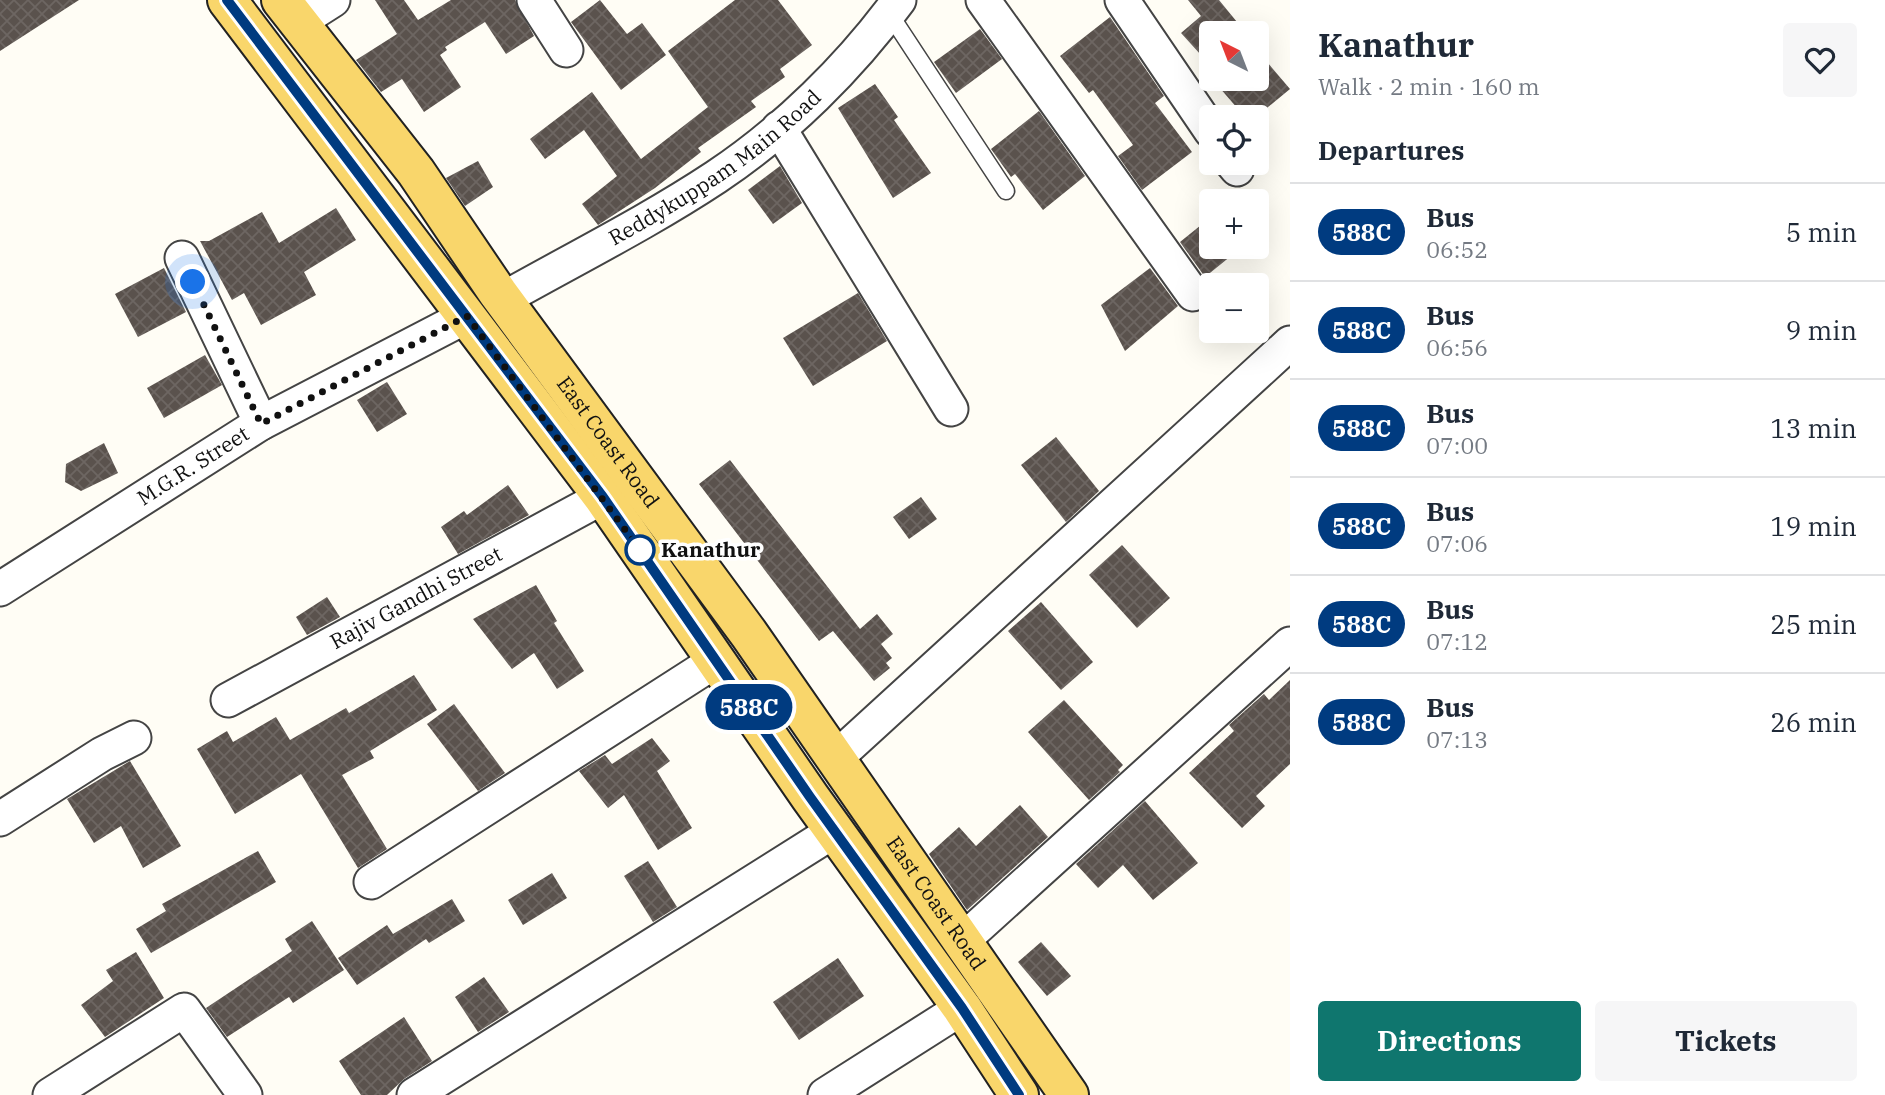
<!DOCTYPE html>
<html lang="en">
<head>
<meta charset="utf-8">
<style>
  :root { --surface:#fff; --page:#f6f6f7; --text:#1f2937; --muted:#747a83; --line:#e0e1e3; --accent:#0f766e }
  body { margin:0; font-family:"IBM Plex Serif",serif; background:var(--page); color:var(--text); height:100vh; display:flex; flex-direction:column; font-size:26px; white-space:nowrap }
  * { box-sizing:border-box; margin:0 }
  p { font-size:23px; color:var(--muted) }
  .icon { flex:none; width:38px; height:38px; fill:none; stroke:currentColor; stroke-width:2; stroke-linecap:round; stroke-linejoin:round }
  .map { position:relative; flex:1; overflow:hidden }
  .drawer { display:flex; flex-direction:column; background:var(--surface); width:595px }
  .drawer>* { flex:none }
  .badge { padding:0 14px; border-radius:23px; font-size:24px; line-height:46px }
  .needle { width:46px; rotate:318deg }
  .controls { position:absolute; left:1199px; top:21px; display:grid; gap:14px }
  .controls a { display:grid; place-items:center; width:70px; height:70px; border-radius:7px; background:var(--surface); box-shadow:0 7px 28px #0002; font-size:35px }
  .you { position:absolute; width:35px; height:35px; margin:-18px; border:5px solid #fff; border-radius:50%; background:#1a73e8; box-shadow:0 0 0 10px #1a73e833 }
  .map>.badge { position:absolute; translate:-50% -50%; box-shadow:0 0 0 4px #fff }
  h2 { padding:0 28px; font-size:26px; line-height:63px }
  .round { display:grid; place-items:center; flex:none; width:74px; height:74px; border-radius:7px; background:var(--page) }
  .head { display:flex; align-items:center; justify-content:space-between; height:119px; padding:0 28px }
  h1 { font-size:33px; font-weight:800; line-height:52px }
  .action { display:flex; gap:14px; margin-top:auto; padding:14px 28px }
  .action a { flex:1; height:80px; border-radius:7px; background:var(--accent); color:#fff; font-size:28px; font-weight:800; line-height:80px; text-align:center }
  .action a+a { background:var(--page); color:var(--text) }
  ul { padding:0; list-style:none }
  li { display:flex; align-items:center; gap:21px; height:98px; padding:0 28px; border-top:2px solid var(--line) }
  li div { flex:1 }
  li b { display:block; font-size:26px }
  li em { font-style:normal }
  li .badge { min-width:77px; font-weight:700; text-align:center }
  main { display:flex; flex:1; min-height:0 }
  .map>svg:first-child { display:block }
  .building { fill:url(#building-cross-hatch) }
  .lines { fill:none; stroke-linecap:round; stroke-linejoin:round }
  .lane-casing { stroke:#444; stroke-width:19 }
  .street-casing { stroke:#444; stroke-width:37 }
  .primary-casing { stroke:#222; stroke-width:42 }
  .lane { stroke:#fff; stroke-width:16 }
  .street { stroke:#fff; stroke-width:33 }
  .primary { stroke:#f9d66b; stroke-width:38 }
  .line-casing { stroke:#fff; stroke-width:16 }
  .line { stroke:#003b80; stroke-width:10 }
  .walk { stroke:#111; stroke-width:7; stroke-dasharray:0 12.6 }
  .stop-dot { fill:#fff; stroke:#003b80; stroke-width:3.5 }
  .labels { text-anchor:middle; stroke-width:7; stroke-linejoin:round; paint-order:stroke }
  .street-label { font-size:21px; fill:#111; stroke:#fff }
  .stop-label { font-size:21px; font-weight:bold; fill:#111; stroke:#fff; text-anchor:start }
</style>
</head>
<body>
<main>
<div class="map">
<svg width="1290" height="1095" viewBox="0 0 1290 1095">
  <defs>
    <pattern id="building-cross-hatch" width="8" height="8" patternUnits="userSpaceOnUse" patternTransform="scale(1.75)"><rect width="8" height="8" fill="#5a524d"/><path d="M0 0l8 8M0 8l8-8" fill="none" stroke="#6d6662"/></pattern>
  </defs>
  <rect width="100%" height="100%" fill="#fffdf5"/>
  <g class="building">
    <polygon points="0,0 79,0 0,51"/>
    <polygon points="375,0 404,0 418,20 451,0 515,0 534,36 506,54 485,22 445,47 447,50 440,55 461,87 424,112 402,79 381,92 356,60 397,34"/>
    <polygon points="600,0 627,34 642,23 666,55 621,90 571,22"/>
    <polygon points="735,0 778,0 812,45 780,69 785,77 751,101 756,107 698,148 701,152 655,188 598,225 582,204 617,176 584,130 545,159 530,139 592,92 641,159 708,107 668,51"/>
    <polygon points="1188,0 1219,0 1246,33 1211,33 1211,66 1181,33 1201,16"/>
    <polygon points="1110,17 1164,96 1155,103 1192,152 1142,190 1118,156 1133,145 1093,90 1089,93 1060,56"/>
    <polygon points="980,29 1002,59 956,93 934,62"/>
    <polygon points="1256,49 1290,89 1256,117 1245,117 1212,79 1256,79"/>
    <polygon points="875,84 898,117 894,120 931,173 893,198 838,108"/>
    <polygon points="1039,111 1085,176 1043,210 1015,174 1011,177 991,149"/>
    <polygon points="478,161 493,187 465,206 446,178"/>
    <polygon points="780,166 802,203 773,224 748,190"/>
    <polygon points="336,208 356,240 304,272 316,295 261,325 244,293 232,300 200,241 209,241 262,212 279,243"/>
    <polygon points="1211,217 1211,247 1242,247 1205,277 1180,242"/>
    <polygon points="164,268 186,312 138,337 115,294"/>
    <polygon points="1150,268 1178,306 1125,351 1101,305"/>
    <polygon points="858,293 887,341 813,386 783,338"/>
    <polygon points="205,355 222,385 164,418 147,388"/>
    <polygon points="387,382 407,414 377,432 357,400"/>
    <polygon points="1056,437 1099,491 1066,522 1021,465"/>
    <polygon points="104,443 118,473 81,491 65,482 66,464"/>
    <polygon points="730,460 860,629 877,614 893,634 881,644 892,658 886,663 890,668 874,681 833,631 819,641 699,484"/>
    <polygon points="508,485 529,515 458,554 441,527 464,511 467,515"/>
    <polygon points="921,497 937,519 909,539 893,517"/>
    <polygon points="1122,545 1170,598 1137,628 1089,575"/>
    <polygon points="536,585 557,621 554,623 584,671 557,689 534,653 512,669 473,619"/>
    <polygon points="327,597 340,617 307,635 296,617"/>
    <polygon points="1041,602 1093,662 1061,690 1008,631"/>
    <polygon points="414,675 437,710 370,751 374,758 342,775 387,849 358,868 301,774 235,814 197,749 227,731 233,742 276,717 290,740 346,708 349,713"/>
    <polygon points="1290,680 1290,764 1256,796 1265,806 1242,828 1189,773 1234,731 1229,725 1264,694 1269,700"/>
    <polygon points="1064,700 1123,765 1118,770 1120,772 1089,800 1028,732"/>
    <polygon points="454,704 505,773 478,791 427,724"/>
    <polygon points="652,738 670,761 657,771 692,828 658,850 624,795 608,808 579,771 605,755 612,764"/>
    <polygon points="130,761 181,846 143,868 121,826 94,843 67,799"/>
    <polygon points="1145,801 1198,863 1153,900 1123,865 1098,888 1076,864"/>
    <polygon points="1020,805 1048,837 967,910 929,854 959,827 976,846"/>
    <polygon points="258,851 276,882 151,953 136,929 166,911 162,904"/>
    <polygon points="648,861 677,907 653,922 624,876"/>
    <polygon points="552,873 567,898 523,925 508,900"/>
    <polygon points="452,899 465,921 429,943 426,939 357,985 338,958 387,925 393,934"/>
    <polygon points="312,921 344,970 293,1003 289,997 227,1037 206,1008 292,951 285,939"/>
    <polygon points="1041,942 1071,976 1047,996 1018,962"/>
    <polygon points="136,952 164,998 105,1037 81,1005 113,981 106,970"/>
    <polygon points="838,958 864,996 799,1040 773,1002"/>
    <polygon points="484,977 509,1012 478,1032 455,997"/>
    <polygon points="404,1017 432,1061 404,1079 387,1095 361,1095 339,1061"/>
  </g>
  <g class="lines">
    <g class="lane-casing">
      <polyline id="lane" points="889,13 1006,191"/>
    </g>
    <g class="street-casing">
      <g id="street">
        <polyline points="534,0 566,50"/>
        <polyline points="983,0 1193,294"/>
        <polyline points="1122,0 1211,131"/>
        <polyline points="297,23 333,0"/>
        <polyline points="779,128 951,409"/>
        <polyline points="1232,163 1237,169"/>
        <polyline points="182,258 261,423"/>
        <path id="s1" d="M503,299c71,-40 145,-77 213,-122 69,-46 134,-110 183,-177"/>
        <path id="s2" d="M0,589l261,-166 206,-107"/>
        <path id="s3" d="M228,700l375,-203"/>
        <polyline points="837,757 1290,343"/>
        <polyline points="0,819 102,754 134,738"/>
        <polyline points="371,882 717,660"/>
        <polyline points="961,942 1290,644"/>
        <polyline points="50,1095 184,1010 245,1095"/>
        <polyline points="414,1095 834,831"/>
        <polyline points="825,1095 962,1008"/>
      </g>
    </g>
    <g class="primary-casing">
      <g id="primary">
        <polyline points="227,0 603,497 810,797 962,1008 1019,1095"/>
        <path id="s4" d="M281,0l135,172 82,121 251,341 320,461"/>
      </g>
    </g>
    <use href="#lane" class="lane"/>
    <use href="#street" class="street"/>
    <use href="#primary" class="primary"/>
  </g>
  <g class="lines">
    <g class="line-casing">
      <polyline id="line" points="227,0 603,497 810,797 962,1008 1019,1095"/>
    </g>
    <use href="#line" class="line"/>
    <polyline class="walk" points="193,282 261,424 467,316 646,558 640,550"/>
  </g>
  <circle class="stop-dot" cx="640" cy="550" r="14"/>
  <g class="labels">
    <g class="street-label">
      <text dy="7" stroke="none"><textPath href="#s1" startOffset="250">Reddykuppam Main Road</textPath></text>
      <text dy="7" stroke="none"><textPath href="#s4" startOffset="550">East Coast Road</textPath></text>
      <text dy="7" stroke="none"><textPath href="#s2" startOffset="229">M.G.R. Street</textPath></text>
      <text dy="7" stroke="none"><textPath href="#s3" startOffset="214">Rajiv Gandhi Street</textPath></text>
      <text dy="7" stroke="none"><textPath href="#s4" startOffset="1116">East Coast Road</textPath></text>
    </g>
    <g class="stop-label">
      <text x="661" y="557">Kanathur</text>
    </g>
  </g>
</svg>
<div class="controls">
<a><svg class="needle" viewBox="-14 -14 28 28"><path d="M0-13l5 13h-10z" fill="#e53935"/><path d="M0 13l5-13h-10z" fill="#747a83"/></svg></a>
<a><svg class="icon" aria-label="locate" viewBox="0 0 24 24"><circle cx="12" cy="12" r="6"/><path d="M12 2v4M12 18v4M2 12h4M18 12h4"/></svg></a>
<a>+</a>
<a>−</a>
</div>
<div class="you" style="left:193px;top:282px"></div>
<b class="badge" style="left:749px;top:707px;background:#003b80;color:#fff">588C</b>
</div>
<section class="drawer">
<div class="head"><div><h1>Kanathur</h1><p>Walk · 2 min · 160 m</p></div><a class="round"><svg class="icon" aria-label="heart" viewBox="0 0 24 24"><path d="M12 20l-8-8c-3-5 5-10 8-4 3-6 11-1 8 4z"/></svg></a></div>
<h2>Departures</h2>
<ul>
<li><span class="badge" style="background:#003b80;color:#fff">588C</span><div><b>Bus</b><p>06:52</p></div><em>5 min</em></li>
<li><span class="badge" style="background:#003b80;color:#fff">588C</span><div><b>Bus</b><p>06:56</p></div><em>9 min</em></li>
<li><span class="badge" style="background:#003b80;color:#fff">588C</span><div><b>Bus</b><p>07:00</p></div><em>13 min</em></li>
<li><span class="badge" style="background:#003b80;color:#fff">588C</span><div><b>Bus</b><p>07:06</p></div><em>19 min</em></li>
<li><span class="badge" style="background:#003b80;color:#fff">588C</span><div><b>Bus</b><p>07:12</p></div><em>25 min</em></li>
<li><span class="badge" style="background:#003b80;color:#fff">588C</span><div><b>Bus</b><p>07:13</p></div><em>26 min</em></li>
</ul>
<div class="action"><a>Directions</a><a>Tickets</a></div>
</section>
</main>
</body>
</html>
